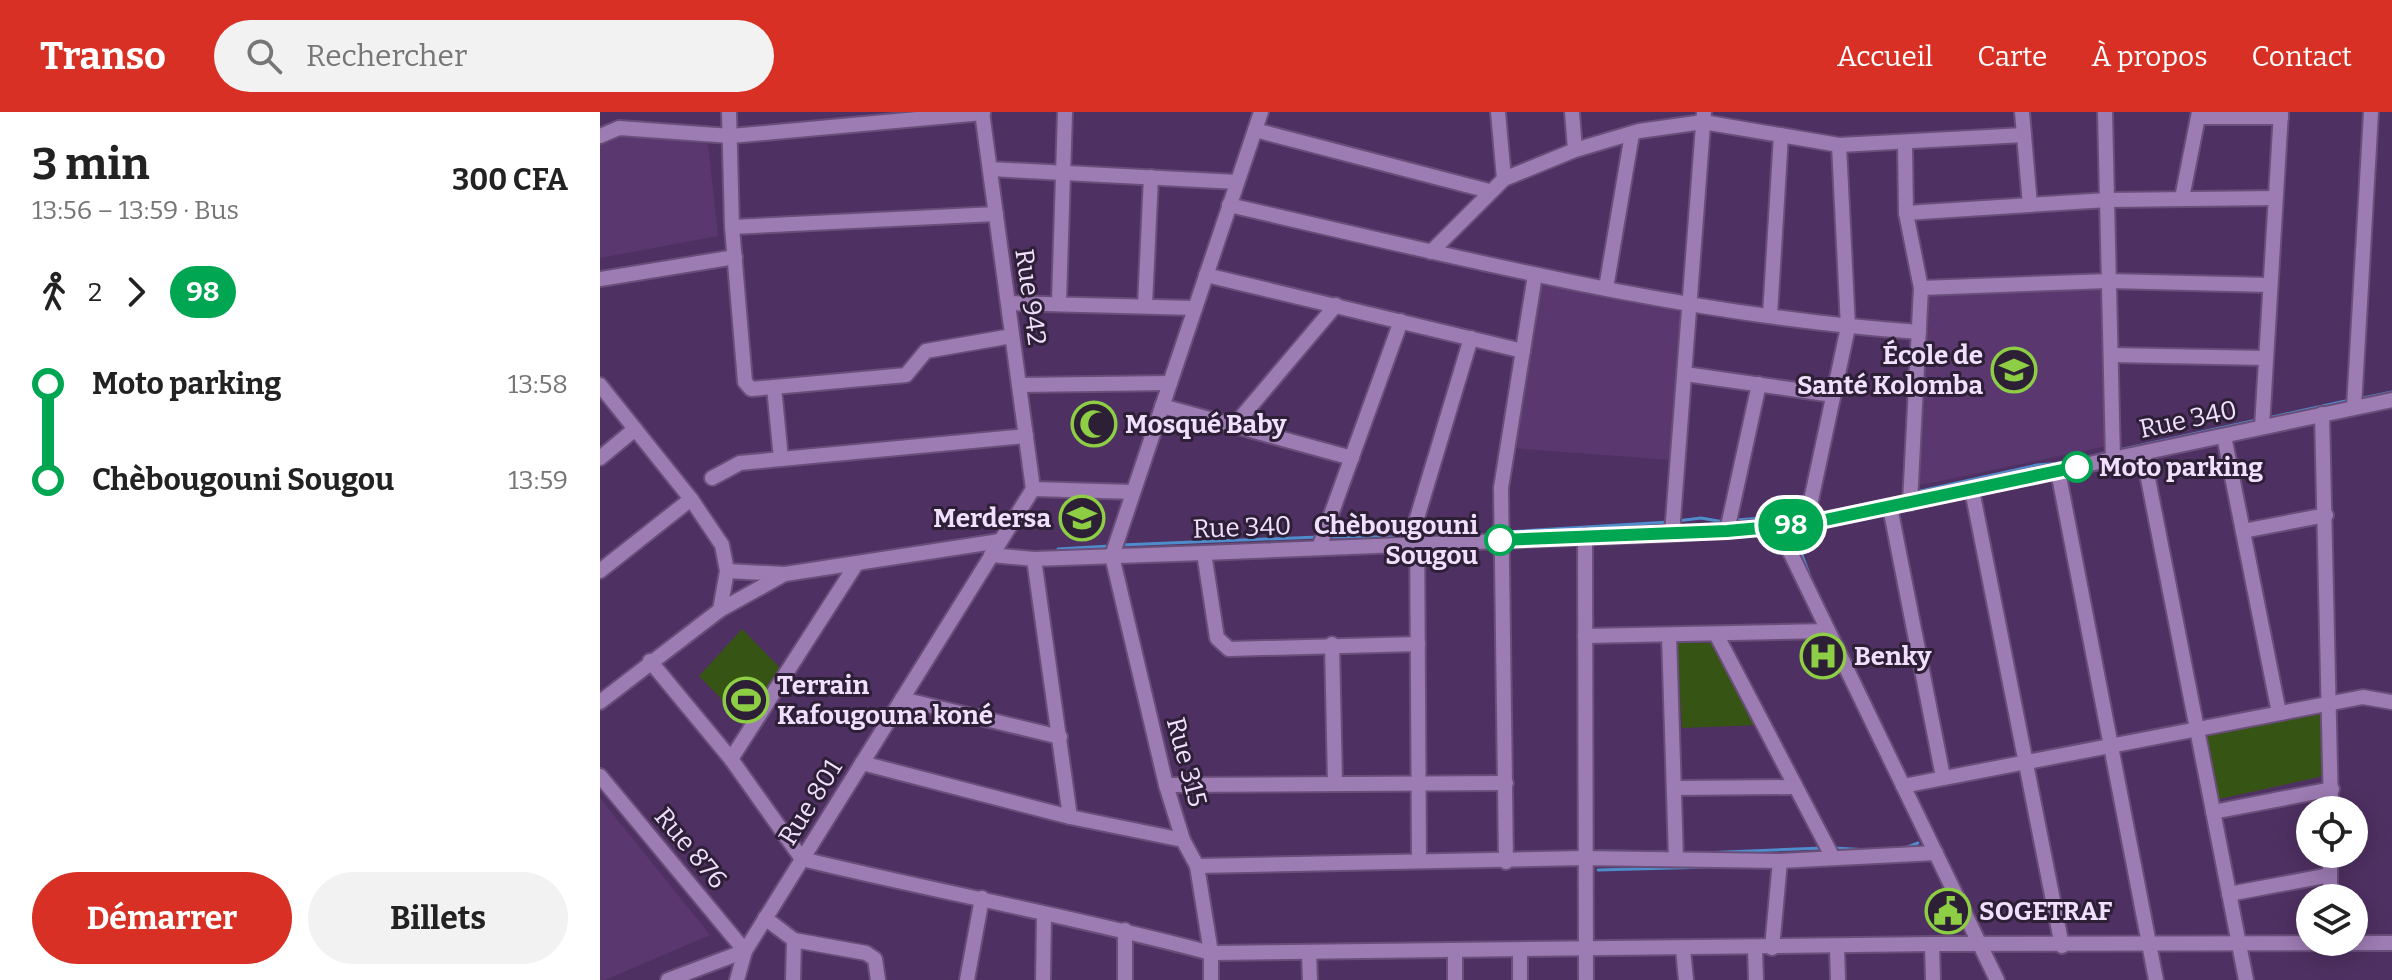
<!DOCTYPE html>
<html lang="fr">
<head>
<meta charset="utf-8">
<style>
  :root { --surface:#fff; --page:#f2f2f2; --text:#222; --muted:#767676; --accent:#d93025 }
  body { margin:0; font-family:Bitter,serif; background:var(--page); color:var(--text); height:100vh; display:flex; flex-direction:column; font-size:30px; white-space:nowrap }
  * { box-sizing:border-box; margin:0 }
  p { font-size:26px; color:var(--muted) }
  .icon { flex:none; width:44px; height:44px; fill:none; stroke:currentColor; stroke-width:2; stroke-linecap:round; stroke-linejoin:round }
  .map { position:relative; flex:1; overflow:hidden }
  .details { display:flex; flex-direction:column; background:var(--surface); width:600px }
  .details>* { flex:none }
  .badge { padding:0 16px; border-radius:26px; font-size:28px; line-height:52px }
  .fabs { position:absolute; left:1696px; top:684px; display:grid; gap:16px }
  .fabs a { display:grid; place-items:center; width:72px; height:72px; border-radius:50%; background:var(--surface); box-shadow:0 4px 20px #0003; font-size:40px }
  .map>.badge { position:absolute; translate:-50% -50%; box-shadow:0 0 0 4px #fff }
  .legs { display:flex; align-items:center; gap:12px; height:88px; padding:0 32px; font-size:26px }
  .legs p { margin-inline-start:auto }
  .head { display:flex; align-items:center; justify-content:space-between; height:136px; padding:0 32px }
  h1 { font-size:44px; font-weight:700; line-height:60px }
  .cta { display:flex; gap:16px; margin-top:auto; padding:16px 32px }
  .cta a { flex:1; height:92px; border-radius:48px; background:var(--accent); color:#fff; font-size:32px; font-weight:700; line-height:92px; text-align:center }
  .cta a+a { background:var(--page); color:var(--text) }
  ul { padding:0 32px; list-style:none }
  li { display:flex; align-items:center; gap:28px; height:96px; font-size:30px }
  li i { display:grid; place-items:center; width:12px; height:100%; margin:0 10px; background:currentColor }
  li i::after { content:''; width:20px; height:20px; margin:-10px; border:6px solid; border-radius:50%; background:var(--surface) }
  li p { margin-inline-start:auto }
  li:first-child i { background:linear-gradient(#0000 50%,currentColor 0) }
  li:last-child i { background:linear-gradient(currentColor 50%,#0000 0) }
  header { display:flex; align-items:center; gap:48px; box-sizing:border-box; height:112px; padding:0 40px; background:var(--accent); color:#fff }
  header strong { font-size:38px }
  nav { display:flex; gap:44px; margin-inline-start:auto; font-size:28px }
  .search { width:560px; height:72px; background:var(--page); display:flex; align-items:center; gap:20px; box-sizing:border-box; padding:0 28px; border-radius:44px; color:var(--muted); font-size:30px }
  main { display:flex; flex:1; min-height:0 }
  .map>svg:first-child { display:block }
  .built { fill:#5b3770 }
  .green { fill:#365514 }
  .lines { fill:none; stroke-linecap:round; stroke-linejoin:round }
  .stream { stroke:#4f8ccb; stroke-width:3 }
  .minor-casing { stroke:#694e79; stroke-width:18 }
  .minor { stroke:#9d7bb3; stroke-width:14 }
  .line-1-casing { stroke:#fff; stroke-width:18 }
  .line-1 { stroke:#00a651; stroke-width:12 }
  .stop-1-dot { fill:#fff; stroke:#00a651; stroke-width:4 }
  .labels { text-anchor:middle; stroke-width:6; stroke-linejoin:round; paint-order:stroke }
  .street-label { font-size:26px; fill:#f1dffd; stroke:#2d2036 }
  .poi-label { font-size:26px; font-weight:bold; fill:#f1dffd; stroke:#2d2036; text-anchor:start }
  .stop-label { font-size:26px; font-weight:bold; fill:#f1dffd; stroke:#2d2036; text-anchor:start }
</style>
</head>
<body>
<header>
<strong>Transo</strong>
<div class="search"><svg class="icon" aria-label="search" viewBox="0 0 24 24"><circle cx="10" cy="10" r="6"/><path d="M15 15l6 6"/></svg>Rechercher</div>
<nav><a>Accueil</a><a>Carte</a><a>À propos</a><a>Contact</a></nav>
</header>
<main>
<section class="details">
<div class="head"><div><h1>3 min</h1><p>13:56 – 13:59 · Bus</p></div><b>300 CFA</b></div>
<div class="legs"><svg class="icon" aria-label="walk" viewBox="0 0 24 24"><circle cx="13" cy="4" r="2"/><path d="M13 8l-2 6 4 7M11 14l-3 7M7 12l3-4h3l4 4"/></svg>2<svg class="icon" aria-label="forward" viewBox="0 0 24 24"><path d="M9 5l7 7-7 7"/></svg><b class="badge" style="background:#00a651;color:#fff">98</b></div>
<ul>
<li><i style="color:#00a651"></i><b>Moto parking</b><p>13:58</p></li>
<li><i style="color:#00a651"></i><b>Chèbougouni Sougou</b><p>13:59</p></li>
</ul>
<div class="cta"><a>Démarrer</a><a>Billets</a></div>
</section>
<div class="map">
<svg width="1792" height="868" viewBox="0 0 1792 868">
  <rect width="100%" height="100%" fill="#4f3062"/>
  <g class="built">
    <polygon points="18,21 108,32 118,124 0,146 0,29"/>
    <polygon points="941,166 1084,193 1071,348 912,336"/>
    <polygon points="1504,175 1507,334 1316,374 1326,182"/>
    <polygon points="0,686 110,823 5,868 0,868"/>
  </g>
  <g class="green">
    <polygon points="142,517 186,562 147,613 99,564"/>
    <polygon points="1077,531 1116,531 1159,613 1082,616"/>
    <polygon points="1719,597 1727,606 1724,664 1619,687 1604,626 1609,619"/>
  </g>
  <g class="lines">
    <g class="stream">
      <polyline points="1758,287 1792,280"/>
      <polyline points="1668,306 1750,288"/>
      <polyline points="1519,338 1657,308"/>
      <polyline points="1485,346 1508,340"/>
      <polyline points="1316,380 1437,353 1462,351"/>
      <polyline points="1211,402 1239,398"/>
      <polyline points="1136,408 1204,403"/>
      <polyline points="1077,409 1101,406 1124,410"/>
      <polyline points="905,420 1069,410"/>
      <polyline points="821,424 858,424"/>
      <polyline points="729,425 814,425"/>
      <polyline points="1195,425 1213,472"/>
      <polyline points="521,433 718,425"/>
      <polyline points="458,437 510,434"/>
      <polyline points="1316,684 1345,746"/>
      <polyline points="1234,736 1270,738"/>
      <polyline points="1305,736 1318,731"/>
      <polyline points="998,739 1070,740"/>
      <polyline points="1102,741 1222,736"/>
      <polyline points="998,758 1110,755"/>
      <polyline points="1359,774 1370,796"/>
    </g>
    <g class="minor-casing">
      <g id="minor">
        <polyline points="129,0 132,115 145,270 151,277 174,275"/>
        <polyline points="382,0 433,377"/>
        <polyline points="898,0 904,67"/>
        <polyline points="972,0 975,38"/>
        <polyline points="1422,0 1430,93"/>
        <polyline points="1505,0 1513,348"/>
        <polyline points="1599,5 1681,5"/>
        <polyline points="655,18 889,79"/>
        <polyline points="0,24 19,16 131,24 383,1"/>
        <polyline points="1305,32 1306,101 1321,176 1310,391"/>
        <polyline points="390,57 637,70"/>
        <polyline points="1582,86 1599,0"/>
        <path d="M629,93c227,52 456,111 690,127"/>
        <polyline points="1306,101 1507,88 1675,86"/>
        <polyline points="132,115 396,102"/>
        <polyline points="831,140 904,67 975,38 1039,19 1103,10 1239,33 1424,23"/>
        <polyline points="606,163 923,239"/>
        <polyline points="0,167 135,145"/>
        <polyline points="1006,176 1032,22"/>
        <polyline points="1321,176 1509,169 1670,173"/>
        <polyline points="459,190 465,0"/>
        <polyline points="408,191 595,196"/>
        <polyline points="545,193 551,65"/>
        <polyline points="1170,203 1181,23"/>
        <polyline points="412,224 326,239 306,263 174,275 181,347 426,324"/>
        <polyline points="1511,243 1666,246"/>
        <polyline points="1085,262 1233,283"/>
        <polyline points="0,273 91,387 122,433 127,459 120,498"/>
        <polyline points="419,273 570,271"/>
        <polyline points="562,294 752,346"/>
        <polyline points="1754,295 1771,0"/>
        <polyline points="1722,302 1731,698"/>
        <polyline points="633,315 736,193"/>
        <polyline points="1662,315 1681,0"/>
        <polyline points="1624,324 1679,601"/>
        <polyline points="1543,341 1646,868"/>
        <polyline points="0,346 35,317"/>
        <polyline points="1458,359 1556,868"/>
        <polyline points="112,366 140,351 181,347"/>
        <polyline points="433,377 533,380"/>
        <polyline points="1372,378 1462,834"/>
        <polyline points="1290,395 1343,665"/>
        <polyline points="1206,412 1248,215 1239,33"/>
        <polyline points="1178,415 1397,868"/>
        <polyline points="1127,419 1159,272"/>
        <polyline points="1643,419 1726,403"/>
        <polyline points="1072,422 1104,0"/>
        <polyline points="985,424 986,868"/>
        <polyline points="719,436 801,209"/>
        <polyline points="604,441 617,526 629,537 818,532"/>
        <polyline points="391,443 434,447 604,441 1072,422 1206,412 1792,288"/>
        <polyline points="434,447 470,705"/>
        <polyline points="0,459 91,387"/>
        <polyline points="127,459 185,462 400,429"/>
        <polyline points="1116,522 1232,744"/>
        <polyline points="1069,523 1076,746"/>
        <polyline points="985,524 1228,519"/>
        <polyline points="732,532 735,670"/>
        <path d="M50,549l81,98 71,100c136,33 274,58 409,94l721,-9 460,-1"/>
        <polyline points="302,587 460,625"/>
        <polyline points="0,590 120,498 183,463"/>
        <polyline points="131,647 257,451"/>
        <polyline points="262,651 470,705 583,728"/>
        <polyline points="0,664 145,839"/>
        <polyline points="566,673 906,671"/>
        <polyline points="1303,674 1763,585 1792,590"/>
        <polyline points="1076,676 1193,675"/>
        <polyline points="1613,700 1732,677"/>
        <polyline points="819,749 817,406 871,226"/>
        <polyline points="906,750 901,376 935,163"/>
        <polyline points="597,754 983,746 1180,749 1336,741"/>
        <polyline points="1629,782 1730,763"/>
        <polyline points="1730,786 1730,742"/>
        <polyline points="165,806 194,828 266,841 275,847 278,868"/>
        <polyline points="1332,832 1333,868"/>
        <polyline points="1172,836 1180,749"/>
        <polyline points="1237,836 1238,868"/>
        <polyline points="1083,837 1086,868"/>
        <polyline points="1155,837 1156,868"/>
        <polyline points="855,839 855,868"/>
        <polyline points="920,839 920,868"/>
        <polyline points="709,840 710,868"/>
        <polyline points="68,868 145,839"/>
        <polyline points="137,868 145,839 433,377"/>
        <polyline points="193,868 194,828"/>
        <polyline points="367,868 382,786"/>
        <polyline points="443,868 444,804"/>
        <polyline points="525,868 525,818"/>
        <polyline points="611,868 611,841 597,754 583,728 566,673 512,444 661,0"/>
      </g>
    </g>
    <use href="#minor" class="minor"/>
  </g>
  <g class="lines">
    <g class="line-1-casing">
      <polyline id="line-1" points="900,428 1127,419 1206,412 1477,355"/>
    </g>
    <use href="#line-1" class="line-1"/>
  </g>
  <defs>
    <g id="school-ring" transform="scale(2.3)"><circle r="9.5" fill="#2d2036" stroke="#8dce44" stroke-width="1.5"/><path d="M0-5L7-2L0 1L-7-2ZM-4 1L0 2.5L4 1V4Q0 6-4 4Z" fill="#8dce44"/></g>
    <g id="mosque-ring" transform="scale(2.3)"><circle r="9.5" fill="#2d2036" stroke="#8dce44" stroke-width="1.5"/><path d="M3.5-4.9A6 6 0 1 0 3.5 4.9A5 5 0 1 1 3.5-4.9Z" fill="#8dce44"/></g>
    <g id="hospital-ring" transform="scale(2.3)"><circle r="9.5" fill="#2d2036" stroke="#8dce44" stroke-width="1.5"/><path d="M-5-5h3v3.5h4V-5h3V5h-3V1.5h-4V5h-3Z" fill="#8dce44"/></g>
    <g id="stadium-ring" transform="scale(2.3)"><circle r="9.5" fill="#2d2036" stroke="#8dce44" stroke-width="1.5"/><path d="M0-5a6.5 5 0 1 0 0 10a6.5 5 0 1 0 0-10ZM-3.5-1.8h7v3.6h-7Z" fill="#8dce44"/></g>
    <g id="civic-ring" transform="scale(2.3)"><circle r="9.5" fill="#2d2036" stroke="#8dce44" stroke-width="1.5"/><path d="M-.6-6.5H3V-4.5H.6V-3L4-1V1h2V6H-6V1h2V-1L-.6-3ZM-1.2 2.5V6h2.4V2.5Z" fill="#8dce44"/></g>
  </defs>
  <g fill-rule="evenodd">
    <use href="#school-ring" x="1414" y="258"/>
    <use href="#mosque-ring" x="494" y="312"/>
    <use href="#school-ring" x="482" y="406"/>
    <use href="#hospital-ring" x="1223" y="544"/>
    <use href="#stadium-ring" x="146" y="588"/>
    <use href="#civic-ring" x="1348" y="799"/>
  </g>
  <g class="stop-1-dot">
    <circle cx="1477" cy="355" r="14"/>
    <circle cx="900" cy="428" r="14"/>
  </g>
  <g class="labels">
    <g class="street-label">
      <text transform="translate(431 185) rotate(82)" y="9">Rue 942</text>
      <text transform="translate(1588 307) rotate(-12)" y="9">Rue 340</text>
      <text transform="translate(642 415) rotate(-2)" y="9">Rue 340</text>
      <text transform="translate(587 650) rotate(75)" y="9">Rue 315</text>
      <text transform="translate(210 690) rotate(-58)" y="9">Rue 801</text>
      <text transform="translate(91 736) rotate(50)" y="9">Rue 876</text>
    </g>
    <g class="poi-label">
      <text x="1383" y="252" text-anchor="end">École de<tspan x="1383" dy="30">Santé Kolomba</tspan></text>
      <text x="525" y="321">Mosqué Baby</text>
      <text x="451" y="415" text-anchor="end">Merdersa</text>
      <text x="1254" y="553">Benky</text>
      <text x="177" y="582">Terrain<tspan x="177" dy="30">Kafougouna koné</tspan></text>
      <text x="1379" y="808">SOGETRAF</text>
    </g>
    <g class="stop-label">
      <text x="1499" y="364">Moto parking</text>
      <text x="878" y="422" text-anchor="end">Chèbougouni<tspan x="878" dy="30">Sougou</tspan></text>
    </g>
  </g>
</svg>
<div class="fabs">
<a><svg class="icon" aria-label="locate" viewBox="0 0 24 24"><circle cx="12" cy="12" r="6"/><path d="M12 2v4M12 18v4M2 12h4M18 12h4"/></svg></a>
<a><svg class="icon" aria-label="layers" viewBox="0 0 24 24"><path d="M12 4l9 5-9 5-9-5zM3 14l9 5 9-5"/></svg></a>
</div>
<b class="badge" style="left:1191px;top:413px;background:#00a651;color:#fff">98</b>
</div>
</main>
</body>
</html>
